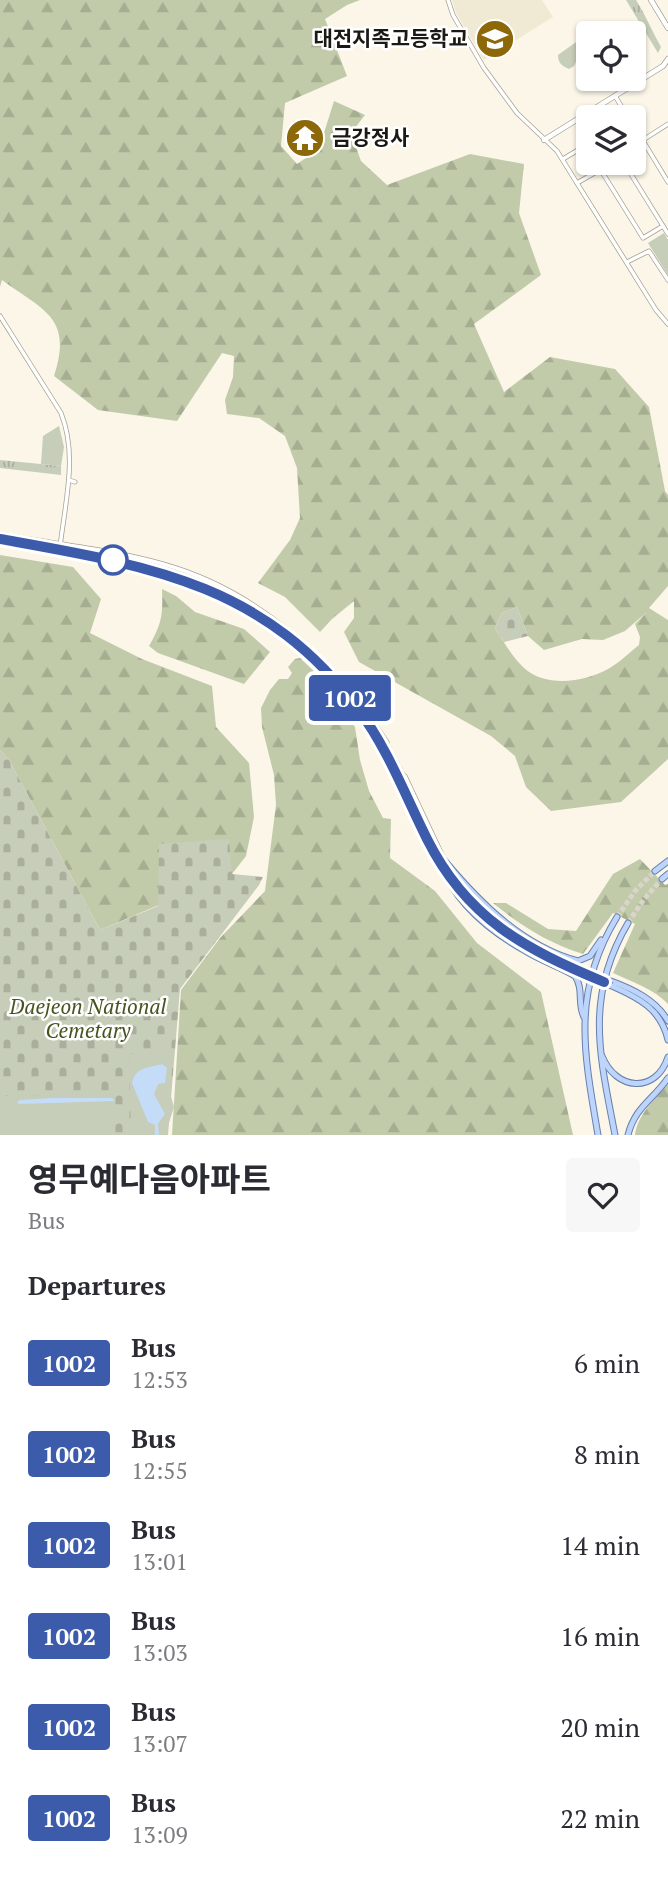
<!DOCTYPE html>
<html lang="en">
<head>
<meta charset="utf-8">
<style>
  :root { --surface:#fff; --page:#f7f7f7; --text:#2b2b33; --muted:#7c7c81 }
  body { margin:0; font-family:"PT Serif","Noto Sans KR",serif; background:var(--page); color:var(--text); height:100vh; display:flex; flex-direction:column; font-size:26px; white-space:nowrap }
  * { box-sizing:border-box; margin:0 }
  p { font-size:23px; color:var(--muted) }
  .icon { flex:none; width:38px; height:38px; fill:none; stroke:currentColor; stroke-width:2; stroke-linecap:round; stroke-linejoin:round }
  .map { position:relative; height:1135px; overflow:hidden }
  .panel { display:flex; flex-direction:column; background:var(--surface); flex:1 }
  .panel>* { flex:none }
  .badge { padding:0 14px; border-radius:5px; font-size:24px; line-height:46px }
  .buttons { position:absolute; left:576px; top:21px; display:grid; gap:14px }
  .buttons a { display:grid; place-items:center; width:70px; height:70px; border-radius:7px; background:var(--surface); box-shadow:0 2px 5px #0004; font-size:35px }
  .map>.badge { position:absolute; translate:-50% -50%; box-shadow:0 0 0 4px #fff }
  h2 { padding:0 28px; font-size:26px; line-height:63px }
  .round { display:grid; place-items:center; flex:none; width:74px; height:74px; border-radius:7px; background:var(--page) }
  .headline { display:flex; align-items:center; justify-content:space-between; height:119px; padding:0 28px }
  h1 { font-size:33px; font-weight:700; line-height:52px }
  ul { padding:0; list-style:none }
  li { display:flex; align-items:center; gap:21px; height:91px; padding:0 28px }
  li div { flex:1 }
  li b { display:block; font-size:26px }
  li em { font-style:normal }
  li .badge { min-width:77px; font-weight:700; text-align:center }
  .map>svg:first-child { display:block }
  .built { fill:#f0e9d4 }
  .grass { fill:url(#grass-tufts) }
  .forest { fill:url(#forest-firs); fill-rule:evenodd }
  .cemetery { fill:url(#cemetery-stones) }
  .park { fill:#c6cdb8 }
  .water { fill:#c4dcf8 }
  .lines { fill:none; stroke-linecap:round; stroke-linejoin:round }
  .minor-tunnel { stroke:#d9d5c8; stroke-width:3.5; stroke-dasharray:3.5 2; stroke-linecap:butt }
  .primary-tunnel { stroke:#d9d5c8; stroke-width:5; stroke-dasharray:5 2.5; stroke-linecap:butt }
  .minor-casing { stroke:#a5a093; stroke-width:5 }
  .tertiary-casing { stroke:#a5a093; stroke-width:6 }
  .primary-casing { stroke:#6780aa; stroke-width:7 }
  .minor { stroke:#fff; stroke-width:3.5 }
  .tertiary { stroke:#fff; stroke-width:4.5 }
  .primary { stroke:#bdd4fc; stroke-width:5 }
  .primary-bridge-casing { stroke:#6780aa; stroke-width:7; stroke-linecap:butt }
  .primary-bridge { stroke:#bdd4fc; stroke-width:5 }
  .line-casing { stroke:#fff; stroke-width:16 }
  .line { stroke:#3d5bab; stroke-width:10 }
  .stop-dot { fill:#fff; stroke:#3d5bab; stroke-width:3.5 }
  .labels { text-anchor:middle; stroke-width:5; stroke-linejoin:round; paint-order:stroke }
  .poi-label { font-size:21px; font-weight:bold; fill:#1a1914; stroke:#fff; text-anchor:end }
  .park-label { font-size:21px; font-style:italic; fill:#46531f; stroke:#fff }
</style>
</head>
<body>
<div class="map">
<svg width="668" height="1135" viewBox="0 0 668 1135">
  <defs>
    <pattern id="grass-tufts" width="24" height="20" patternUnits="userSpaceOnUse" patternTransform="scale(1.75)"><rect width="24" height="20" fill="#c6cdb8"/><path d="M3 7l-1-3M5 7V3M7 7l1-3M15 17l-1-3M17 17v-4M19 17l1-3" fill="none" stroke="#aaaf9d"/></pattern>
    <pattern id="forest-firs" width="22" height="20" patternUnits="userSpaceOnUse" patternTransform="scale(1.75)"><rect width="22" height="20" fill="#c1cbaa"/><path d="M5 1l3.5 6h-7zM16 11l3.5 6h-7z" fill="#a5ae91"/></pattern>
    <pattern id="cemetery-stones" width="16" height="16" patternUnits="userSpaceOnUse" patternTransform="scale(1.75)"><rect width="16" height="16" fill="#c6cdb8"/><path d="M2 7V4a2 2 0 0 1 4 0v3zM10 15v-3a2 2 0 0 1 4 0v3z" fill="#aaaf9d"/></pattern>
  </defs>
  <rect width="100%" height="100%" fill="#fbf6e8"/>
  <polygon class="built" points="452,0 542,0 553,17 484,60 456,13"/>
  <g class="grass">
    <path d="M626,0h10c10,16 16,31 25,47l-3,6z"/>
    <polygon points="0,460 61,466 61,475 0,468"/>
  </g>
  <g class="forest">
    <path d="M0,0h360l-13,5 -22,14 22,57 -62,27 -4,43 16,18 22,-15 15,-48 31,14 -14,18 10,28 26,24 83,-31 54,10 -5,49 22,62 -67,49 30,68 46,-35 65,12 34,38 16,84 3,4v91l-19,22 19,12v139l-47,43 -70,9 -25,-24 -11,-31 -24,-20 -132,-74 -15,-30 10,-14v-17l-22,18 -12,13 -35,-35 -27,-14 32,-43 10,-22 -3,-50 -12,-32 -26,-18 -32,-4 -2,-14 8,-23 1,-21 -12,-3 -45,68 -79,-11 -44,-34c19,-59 -10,-65 -52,-96l-2,7zM517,607l11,29 16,14 38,-11 21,1 22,-9 22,-19 -12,12 5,13 -1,8c-10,8 -20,18 -31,24 -23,13 -62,19 -84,-1 -12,-11 -20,-26 -29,-40l7,-15z"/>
    <polygon points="0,555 73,567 101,599 90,633 142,659 212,686 216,727 249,763 254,817 246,856 232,874 100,930 9,760 0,750"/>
    <path d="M162,589l14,7 19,16 49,17 26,23 -26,32 -86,-31 -9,-7c13,-22 14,-32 13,-57z"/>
    <polygon points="300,658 318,675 311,691 343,712 355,727 360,760 369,791 383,818 391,819 390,858 435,891 477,943 541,992 573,1135 172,1135 181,990 220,938 265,891 276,805 274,775 262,727 261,708 270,690 279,679 288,679 292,673 288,667 295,659"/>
    <path d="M640,859l25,26 3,-1v120c-14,-15 -36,-22 -55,-31l22,-49 -22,-11 -30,41c-35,-11 -62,-28 -90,-51h13l42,26 28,2 37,-57z"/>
    <path d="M668,1084v51h-33c3,-22 20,-35 33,-51z"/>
  </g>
  <g class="cemetery">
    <polygon points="517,607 528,636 504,642 495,628 502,613"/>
    <polygon points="0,750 9,760 100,930 158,906 159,844 229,839 232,874 263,877 259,885 180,989 168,1135 0,1135"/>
  </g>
  <g class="park">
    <path d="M579,40l5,5 -10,21 -5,3c-7,-3 -11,-6 -11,-14z"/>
    <polygon points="664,233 668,240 668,275 648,243"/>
    <polygon points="59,426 64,447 61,466 41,464 43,436"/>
    <polygon points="173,1052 170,1093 174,1107 165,1135 131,1135 129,1054"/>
    <polygon points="111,1094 113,1095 114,1135 0,1135 0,1096"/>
  </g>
  <g class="water">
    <path d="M162,1064l5,4 -2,15 -7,1 -4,10 11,20 -7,10 1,11h-4v-10l-7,-3 -16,-39c4,-17 17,-15 30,-19z"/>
    <polygon points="53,1098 112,1098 115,1101 19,1104 17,1102 20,1100"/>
  </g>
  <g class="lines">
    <g class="minor-tunnel">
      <polyline points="387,742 405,776"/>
      <polyline points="382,745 399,778"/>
    </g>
    <g class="primary-tunnel">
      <polyline points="617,917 635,891 655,871"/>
      <polyline points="628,923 644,899 662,879"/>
    </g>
    <g class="minor-casing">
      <g id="minor">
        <polyline points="448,0 453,15 484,68 517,113 557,151 656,310 668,324"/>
        <polyline points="615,96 628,117"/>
        <polyline points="634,126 668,182"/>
        <polyline points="643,140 668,124"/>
        <polyline points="563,159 588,144"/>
        <polyline points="624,163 668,234"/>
        <polyline points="577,183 598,171 602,172 643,238 663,226"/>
        <polyline points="627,262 649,251 668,280"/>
        <path d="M0,316l61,97c17,42 4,90 -1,134"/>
        <polyline points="69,480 75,482"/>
        <path d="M0,534c54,10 110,15 163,30 96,27 170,96 224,178"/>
        <path d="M0,539c54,9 109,17 162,33 94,29 167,91 220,173"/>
        <polyline points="405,776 445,861"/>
        <polyline points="399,778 441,864"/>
      </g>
    </g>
    <g class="tertiary-casing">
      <g id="tertiary">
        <polyline points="651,0 668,28"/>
        <polyline points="544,140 663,66 668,59"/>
      </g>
    </g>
    <g class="primary-casing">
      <g id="primary">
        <path d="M445,861c36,43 78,85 133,100l12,-5 11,-16"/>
        <path d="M441,864c14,39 50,68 86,88 15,9 33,15 48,24 9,13 2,28 9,41"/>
        <polyline points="655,871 668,861"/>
        <path d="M447,872c34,49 80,76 134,100"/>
        <polyline points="662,879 668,874"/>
        <polyline points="496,921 519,938"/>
        <path d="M611,981c22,8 45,19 57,40"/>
        <path d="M612,986c27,12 49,23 56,54"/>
        <path d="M602,1056c14,35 54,38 66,1"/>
        <path d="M598,1135c-14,-82 -27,-143 19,-218"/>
        <path d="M615,1135c-15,-79 -31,-137 13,-212"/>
        <path d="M628,1135c7,-28 25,-35 40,-57"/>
      </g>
    </g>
    <use href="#minor" class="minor"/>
    <use href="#tertiary" class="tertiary"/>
    <use href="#primary" class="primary"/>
    <g class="primary-bridge-casing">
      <g id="primary-bridge">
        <polyline points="582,969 595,974"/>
        <polyline points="581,972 612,986"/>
      </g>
    </g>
    <use href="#primary-bridge" class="primary-bridge"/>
  </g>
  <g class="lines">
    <g class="line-casing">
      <path id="line" d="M0,539c144,26 264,43 358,170 30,40 47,86 69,130 40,80 98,110 177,143"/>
    </g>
    <use href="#line" class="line"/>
  </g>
  <defs>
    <g id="school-disc" transform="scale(2.0125)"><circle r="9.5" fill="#8c6809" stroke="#fff"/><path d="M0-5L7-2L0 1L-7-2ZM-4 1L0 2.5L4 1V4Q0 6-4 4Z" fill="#fff"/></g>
    <g id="temple-disc" transform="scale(2.0125)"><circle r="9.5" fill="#8c6809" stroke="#fff"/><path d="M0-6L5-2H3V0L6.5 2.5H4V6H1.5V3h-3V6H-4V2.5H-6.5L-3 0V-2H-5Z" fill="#fff"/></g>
  </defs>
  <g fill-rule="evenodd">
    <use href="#school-disc" x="495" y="39"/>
    <use href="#temple-disc" x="305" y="138"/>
  </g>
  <circle class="stop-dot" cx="113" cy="560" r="14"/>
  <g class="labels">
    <g class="poi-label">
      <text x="468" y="46">대전지족고등학교</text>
      <text x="332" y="145" text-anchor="start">금강정사</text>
    </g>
    <g class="park-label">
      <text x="88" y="1014">Daejeon National<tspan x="88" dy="24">Cemetary</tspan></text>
    </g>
  </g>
</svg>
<div class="buttons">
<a><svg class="icon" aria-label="locate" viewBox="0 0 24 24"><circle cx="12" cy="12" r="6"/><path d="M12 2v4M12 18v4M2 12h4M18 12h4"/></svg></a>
<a><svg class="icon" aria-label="layers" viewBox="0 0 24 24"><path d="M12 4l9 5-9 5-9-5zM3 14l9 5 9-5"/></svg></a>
</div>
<b class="badge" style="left:350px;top:698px;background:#3d5bab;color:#fff">1002</b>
</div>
<section class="panel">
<div class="headline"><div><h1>영무예다음아파트</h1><p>Bus</p></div><a class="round"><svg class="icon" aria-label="heart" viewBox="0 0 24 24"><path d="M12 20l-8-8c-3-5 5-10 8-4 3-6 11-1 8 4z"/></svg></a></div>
<h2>Departures</h2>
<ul>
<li><span class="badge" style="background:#3d5bab;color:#fff">1002</span><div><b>Bus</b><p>12:53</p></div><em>6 min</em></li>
<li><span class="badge" style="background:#3d5bab;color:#fff">1002</span><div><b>Bus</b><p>12:55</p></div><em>8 min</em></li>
<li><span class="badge" style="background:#3d5bab;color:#fff">1002</span><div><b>Bus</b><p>13:01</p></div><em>14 min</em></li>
<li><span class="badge" style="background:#3d5bab;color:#fff">1002</span><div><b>Bus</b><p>13:03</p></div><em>16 min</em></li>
<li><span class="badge" style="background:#3d5bab;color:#fff">1002</span><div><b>Bus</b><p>13:07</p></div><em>20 min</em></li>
<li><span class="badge" style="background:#3d5bab;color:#fff">1002</span><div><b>Bus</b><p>13:09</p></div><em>22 min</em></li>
</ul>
</section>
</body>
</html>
